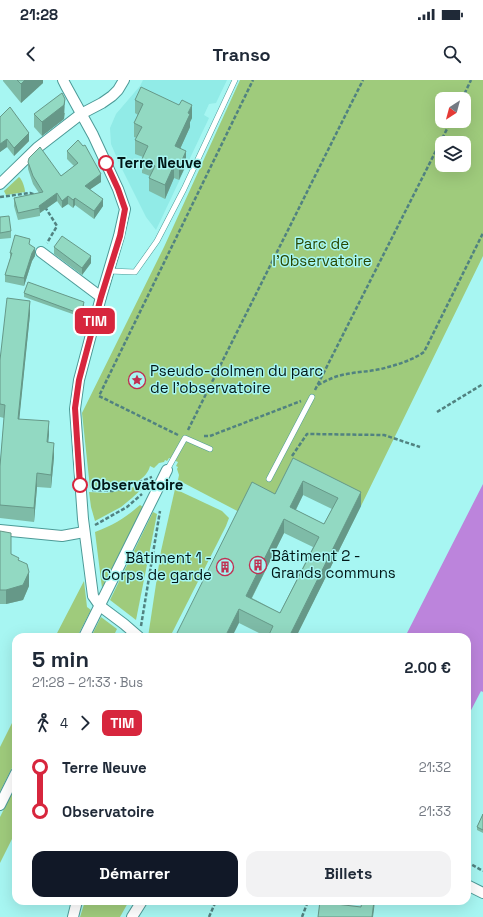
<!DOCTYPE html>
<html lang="fr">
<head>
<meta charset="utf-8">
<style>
  :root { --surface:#fff; --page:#f2f2f3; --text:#1f2937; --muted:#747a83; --accent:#111827 }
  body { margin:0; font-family:"Space Grotesk",sans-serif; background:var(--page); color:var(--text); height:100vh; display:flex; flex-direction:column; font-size:15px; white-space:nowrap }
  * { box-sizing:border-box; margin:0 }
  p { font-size:13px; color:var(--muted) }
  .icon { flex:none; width:22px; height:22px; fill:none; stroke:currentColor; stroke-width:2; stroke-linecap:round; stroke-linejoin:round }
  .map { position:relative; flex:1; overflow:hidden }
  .details { position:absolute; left:12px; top:553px; width:459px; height:272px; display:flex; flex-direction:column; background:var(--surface); border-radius:12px; box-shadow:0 4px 16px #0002 }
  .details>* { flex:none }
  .badge { padding:0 8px; border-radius:6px; font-size:14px; line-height:26px }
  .needle { width:26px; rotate:216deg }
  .controls { position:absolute; left:435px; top:12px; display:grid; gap:8px }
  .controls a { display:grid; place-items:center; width:36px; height:36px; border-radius:8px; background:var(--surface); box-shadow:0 4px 16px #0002; font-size:20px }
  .map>.badge { position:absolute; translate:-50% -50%; box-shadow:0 0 0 2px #fff }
  .legs { display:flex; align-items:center; gap:6px; height:44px; padding:0 20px; font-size:13px }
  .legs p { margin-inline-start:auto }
  .summary { display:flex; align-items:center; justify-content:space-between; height:68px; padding:0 20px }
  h1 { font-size:22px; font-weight:700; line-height:30px }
  .primary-button { display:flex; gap:8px; margin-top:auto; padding:8px 20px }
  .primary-button a { flex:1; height:46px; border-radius:12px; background:var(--accent); color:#fff; font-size:16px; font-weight:700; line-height:46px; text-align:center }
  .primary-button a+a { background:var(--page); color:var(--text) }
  ul { padding:0 20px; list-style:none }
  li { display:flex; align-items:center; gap:14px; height:44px; font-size:15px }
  li i { display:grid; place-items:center; width:6px; height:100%; margin:0 5px; background:currentColor }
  li i::after { content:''; width:10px; height:10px; margin:-5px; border:3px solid; border-radius:50%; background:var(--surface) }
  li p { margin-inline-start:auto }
  li:first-child i { background:linear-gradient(#0000 50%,currentColor 0) }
  li:last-child i { background:linear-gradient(currentColor 50%,#0000 0) }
  .status { display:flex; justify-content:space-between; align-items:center; height:28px; padding:0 20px; background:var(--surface); direction:ltr }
  .status svg { height:11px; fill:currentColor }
  header { display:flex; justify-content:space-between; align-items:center; height:52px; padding:0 20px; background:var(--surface); font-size:18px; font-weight:700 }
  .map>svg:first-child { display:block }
  .built { fill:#91ebe7 }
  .green { fill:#9fcb7c; fill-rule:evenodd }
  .water { fill:#bc84dc }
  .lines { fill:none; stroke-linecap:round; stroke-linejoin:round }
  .service-casing { stroke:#4c9a97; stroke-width:6 }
  .minor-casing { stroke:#4c9a97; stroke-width:12 }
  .path { stroke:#518280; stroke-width:2.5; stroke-dasharray:4 2; stroke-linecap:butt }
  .service { stroke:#fff; stroke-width:5 }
  .minor { stroke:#fff; stroke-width:10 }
  .wall { fill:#7ebba7; fill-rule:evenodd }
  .shaded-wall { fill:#669888 }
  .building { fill:#92d9c2; stroke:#669888; fill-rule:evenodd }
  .line-1-casing { stroke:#fff; stroke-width:9 }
  .line-1 { stroke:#d7263d; stroke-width:6 }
  .stop-1-dot { fill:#fff; stroke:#d7263d; stroke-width:2 }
  .labels { text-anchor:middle; stroke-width:3; stroke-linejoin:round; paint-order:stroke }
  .stop-label { font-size:15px; font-weight:bold; fill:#011717; stroke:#a7f6f2; text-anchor:start }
  .park-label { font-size:15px; fill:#284700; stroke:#a7f6f2 }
  .poi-label { font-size:15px; fill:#011717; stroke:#a7f6f2; text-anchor:start }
</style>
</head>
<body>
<div class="status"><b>21:28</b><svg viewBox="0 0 49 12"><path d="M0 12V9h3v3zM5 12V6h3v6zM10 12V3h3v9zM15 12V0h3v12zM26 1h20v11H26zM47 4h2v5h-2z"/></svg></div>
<header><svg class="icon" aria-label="back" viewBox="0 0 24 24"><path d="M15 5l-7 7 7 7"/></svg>Transo<svg class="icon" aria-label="search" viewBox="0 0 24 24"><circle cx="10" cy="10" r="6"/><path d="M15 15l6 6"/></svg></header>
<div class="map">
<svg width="483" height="837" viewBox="0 0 483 837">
  <rect width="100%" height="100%" fill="#a7f6f2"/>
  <polygon class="built" points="143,0 227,0 216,23 209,24 204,35 209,38 156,150 146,137 120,85 111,64 110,48 116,34 140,6"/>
  <g class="green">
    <path d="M240,0h243v176l-122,250 -68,-35 -18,36 -32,7 -65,-34 1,-5 -2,-6 1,-2 -2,-1 2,-4 -9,-4 -2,3 -2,-1 -1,2 -5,1 -5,5 -4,-2c-1,5 -5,10 -9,13 -7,6 -29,13 -39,9v-2l-4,1 -8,1 -8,-75 82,-166zM442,19h22v22h-22zM442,63h22v22h-22z"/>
    <path d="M19,97c3,2 6,11 6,15l-19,3 -2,-4z"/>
    <polygon points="139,405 145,406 132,418 121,427 95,441 91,427 89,412 106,413 125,410"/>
    <polygon points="175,409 222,431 229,438 226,446 170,557 148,557 161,471"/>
    <path d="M140,425l3,2 -41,81 -7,-56c19,-7 30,-14 45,-27z"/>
    <polygon points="153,432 157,434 136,540 110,520"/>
    <polygon points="84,501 87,527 91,530 77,557 55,557"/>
    <polygon points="101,537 117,549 113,557 91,557"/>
    <polygon points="16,635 16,680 0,712 0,667"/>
    <polygon points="16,705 16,751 0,783 0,737"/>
    <polygon points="85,821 129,821 120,837 80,837"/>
  </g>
  <polygon class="water" points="483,404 483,612 481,611 467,638 467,557 405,557"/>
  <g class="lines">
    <g class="service-casing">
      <g id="service">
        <polyline points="109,191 135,192 157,161 184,109 235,0"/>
        <polyline points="167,390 185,358 210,369"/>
        <polyline points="269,399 312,317"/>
      </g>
    </g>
    <g class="minor-casing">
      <g id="minor">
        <polyline points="63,0 66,6 93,55 118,109 125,129 119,156 101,217 79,300 75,329 83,439 93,516 100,526 124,544 139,557"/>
        <polyline points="0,104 37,68 81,34 102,23 112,16 118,10 124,0"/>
        <polyline points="41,172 101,217"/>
        <polyline points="0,450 62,456 84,452"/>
        <polyline points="84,557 167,390"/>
        <polyline points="0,725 16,693"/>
        <polyline points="467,805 483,813"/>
        <polyline points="73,837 77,821"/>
        <polyline points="132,837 142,821"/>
      </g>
    </g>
    <g class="path">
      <polyline points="462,19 471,0"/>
      <polyline points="0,117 30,113 36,115"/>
      <polyline points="45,127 57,146 47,163"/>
      <path d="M318,305c6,-3 13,-7 20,-9 14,-4 29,-4 43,-7 15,-4 30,-8 43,-17l59,-119"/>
      <polyline points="315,310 451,41"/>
      <polyline points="437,332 483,304"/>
      <polyline points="188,350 363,0"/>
      <polyline points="178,355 99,316 253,0"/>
      <polyline points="204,356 210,356 301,321"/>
      <polyline points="292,376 307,354 384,355 420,367"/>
      <polyline points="92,410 112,411 124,408 152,397"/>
      <polyline points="95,445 127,427 142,414"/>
      <polyline points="141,546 160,431"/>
      <polyline points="467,782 483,791"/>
      <polyline points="209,837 216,821"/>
      <polyline points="302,837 308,821"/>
    </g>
    <use href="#service" class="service"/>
    <use href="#minor" class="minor"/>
  </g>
  <g class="wall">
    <polygon points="3,0 43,0 43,3 21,23 3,1"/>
    <polygon points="135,20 192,38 190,42 190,47 180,69 186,85 179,100 174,98 165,119 149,111 149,98 150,96 142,93 142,79 143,77 135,74 135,60 137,58 134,57 134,43 138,35 135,33"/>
    <polygon points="65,33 64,39 42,56 34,47 34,34"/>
    <polygon points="0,37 29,61 14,76 7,67 0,72"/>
    <polygon points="67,71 101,102 90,109 103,126 94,139 75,125 73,128 68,124 62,128 57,121 40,133 40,136 18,140 14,126 14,118 39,113 33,104 28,89 28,82 61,96 74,86 67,79"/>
    <polygon points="0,137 11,151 11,158 0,159"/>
    <polygon points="30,165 35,176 32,181 24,206 5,202 5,195 10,179 10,173"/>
    <polygon points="54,167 91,183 82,195 54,174"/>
    <polygon points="24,213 84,225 81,237 24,217"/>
    <polygon points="30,234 19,339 49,354 48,362 54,377 51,408 37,407 34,442 0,438 0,386 4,338 0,337 0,280"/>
    <path d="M293,378l68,48 -65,131h-29l-28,-14 -64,14 100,-143zM303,415l29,14 -8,15 -28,-14zM284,453l29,14 -33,66 -28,-15z"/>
    <polygon points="0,451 11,474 19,481 29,506 23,520 6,524 0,524"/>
    <polygon points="483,734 483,753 477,750 477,747"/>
    <polygon points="16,797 16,807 14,806 14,800"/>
  </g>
  <g class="shaded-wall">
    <polygon points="25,0 43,0 43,3 21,23 21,4"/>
    <polygon points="65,19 64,39 42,56 42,42"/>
    <polygon points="192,25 192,38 190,42 190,47 175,80 175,66 188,33"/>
    <polygon points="29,53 29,61 14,76 14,68"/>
    <polygon points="7,59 7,67 0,72 0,64"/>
    <polygon points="186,71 186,85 179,100 179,87"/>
    <polygon points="174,85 174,98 165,119 165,105"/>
    <polygon points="101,94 101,102 85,113 85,106"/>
    <polygon points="57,113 57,121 40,133 39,126"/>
    <polygon points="68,116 68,124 62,128 62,121"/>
    <polygon points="75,118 75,125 73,128 73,120"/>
    <polygon points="103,119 103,126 94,139 94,131"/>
    <polygon points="35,168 35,176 32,181 24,206 24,198 32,173"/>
    <polygon points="91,176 91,183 82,195 82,188"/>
    <polygon points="30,221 30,234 18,352 18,339"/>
    <polygon points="84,222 84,225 81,237 81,234"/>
    <polygon points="49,341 49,354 47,376 47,362"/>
    <polygon points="54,363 54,377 51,408 51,395"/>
    <polygon points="37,393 37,407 34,442 34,428"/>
    <polygon points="303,401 303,415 290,441 290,427"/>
    <polygon points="361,412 361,426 296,557 289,557"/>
    <polygon points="284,439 284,453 246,529 246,516"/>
    <polygon points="29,492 29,506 23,520 6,524 6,510"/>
    <polygon points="239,529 239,543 232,557 225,557"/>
    <polygon points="374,821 375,821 373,837 372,837"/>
  </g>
  <g class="building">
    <polygon points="17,0 25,0 21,4"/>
    <polygon points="141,7 179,25 182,20 192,25 188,33 190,34 175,66 186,71 179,87 174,85 165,105 149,98 155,86 142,79 148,66 135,60 142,47 134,43 143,24 135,20"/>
    <polygon points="62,13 65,19 64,25 42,42 34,34"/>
    <polygon points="10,27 29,53 14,68 7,59 0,64 0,37"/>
    <polygon points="78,60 83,66 85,65 101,94 85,106 103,119 94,131 75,118 73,120 68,116 62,121 57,113 39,126 40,128 18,133 14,118 43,112 33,96 28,82 29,78 40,67 61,96 78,83 67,71"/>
    <polygon points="9,136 11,151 0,153 0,137"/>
    <polygon points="15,155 30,159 29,164 35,168 32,173 24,198 5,195 12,173 10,173"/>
    <polygon points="62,156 91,176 82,188 54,167"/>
    <polygon points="28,202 84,222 81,234 24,213"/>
    <polygon points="7,218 30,221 18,339 49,341 47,362 54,363 51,395 37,393 34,428 0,425 0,386 5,325 0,324 0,280"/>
    <path d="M293,378l68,34 -72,145h-21l5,-11 -34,-17 -14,28h-50l77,-155 23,12zM303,401l35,17 -14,26 -34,-17zM284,439l35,18 -39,76 -34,-17z"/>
    <polygon points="0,451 11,453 11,474 19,478 18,480 27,484 29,492 23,505 6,510 0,510"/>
    <polygon points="483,734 483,750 477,747"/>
    <polygon points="320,821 325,821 336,822 336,824 361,827 362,821 374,821 372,837 318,837"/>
  </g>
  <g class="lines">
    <g class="line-1-casing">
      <polyline id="line-1" points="80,405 75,328 79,300 101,217 120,156 125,129 118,109 106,83"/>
    </g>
    <use href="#line-1" class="line-1"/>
  </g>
  <defs>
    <g id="sight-ring" transform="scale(0.9)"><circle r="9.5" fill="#a7f6f2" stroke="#c03052" stroke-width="1.5"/><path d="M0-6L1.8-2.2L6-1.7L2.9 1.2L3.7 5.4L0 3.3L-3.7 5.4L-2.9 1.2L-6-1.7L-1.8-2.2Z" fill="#c03052"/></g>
    <g id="building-ring" transform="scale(0.9)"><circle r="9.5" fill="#a7f6f2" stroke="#c03052" stroke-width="1.5"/><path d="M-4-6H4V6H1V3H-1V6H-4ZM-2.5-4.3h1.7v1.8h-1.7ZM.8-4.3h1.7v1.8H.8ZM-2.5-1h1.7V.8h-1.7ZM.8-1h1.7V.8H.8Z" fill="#c03052"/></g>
  </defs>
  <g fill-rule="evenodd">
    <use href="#sight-ring" x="137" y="300"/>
    <use href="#building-ring" x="258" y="485"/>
    <use href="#building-ring" x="225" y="487"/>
  </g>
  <g class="stop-1-dot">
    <circle cx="106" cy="83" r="7"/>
    <circle cx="80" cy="405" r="7"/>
  </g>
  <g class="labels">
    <g class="stop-label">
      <text x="117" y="88">Terre Neuve</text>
      <text x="91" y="410">Observatoire</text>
    </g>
    <g class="park-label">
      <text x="322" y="169">Parc de<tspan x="322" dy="17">l'Observatoire</tspan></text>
    </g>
    <g class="poi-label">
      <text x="150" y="296">Pseudo-dolmen du parc<tspan x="150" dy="17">de l'observatoire</tspan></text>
      <text x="271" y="481">Bâtiment 2 -<tspan x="271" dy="17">Grands communs</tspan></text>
      <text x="212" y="483" text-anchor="end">Bâtiment 1 -<tspan x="212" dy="17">Corps de garde</tspan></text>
    </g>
  </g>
</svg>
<div class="controls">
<a><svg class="needle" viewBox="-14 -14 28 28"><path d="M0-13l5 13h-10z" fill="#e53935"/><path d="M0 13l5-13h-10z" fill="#747a83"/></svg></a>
<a><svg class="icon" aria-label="layers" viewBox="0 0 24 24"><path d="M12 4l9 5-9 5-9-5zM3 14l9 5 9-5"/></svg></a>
</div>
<b class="badge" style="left:95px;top:241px;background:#d7263d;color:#fff">TIM</b>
<section class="details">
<div class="summary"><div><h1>5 min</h1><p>21:28 – 21:33 · Bus</p></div><b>2.00 €</b></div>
<div class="legs"><svg class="icon" aria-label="walk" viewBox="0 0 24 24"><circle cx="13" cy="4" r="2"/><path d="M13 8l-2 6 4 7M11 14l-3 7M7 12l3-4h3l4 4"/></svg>4<svg class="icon" aria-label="forward" viewBox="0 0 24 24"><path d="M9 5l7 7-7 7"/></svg><b class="badge" style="background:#d7263d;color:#fff">TIM</b></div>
<ul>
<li><i style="color:#d7263d"></i><b>Terre Neuve</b><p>21:32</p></li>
<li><i style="color:#d7263d"></i><b>Observatoire</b><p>21:33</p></li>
</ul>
<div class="primary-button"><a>Démarrer</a><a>Billets</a></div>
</section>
</div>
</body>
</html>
